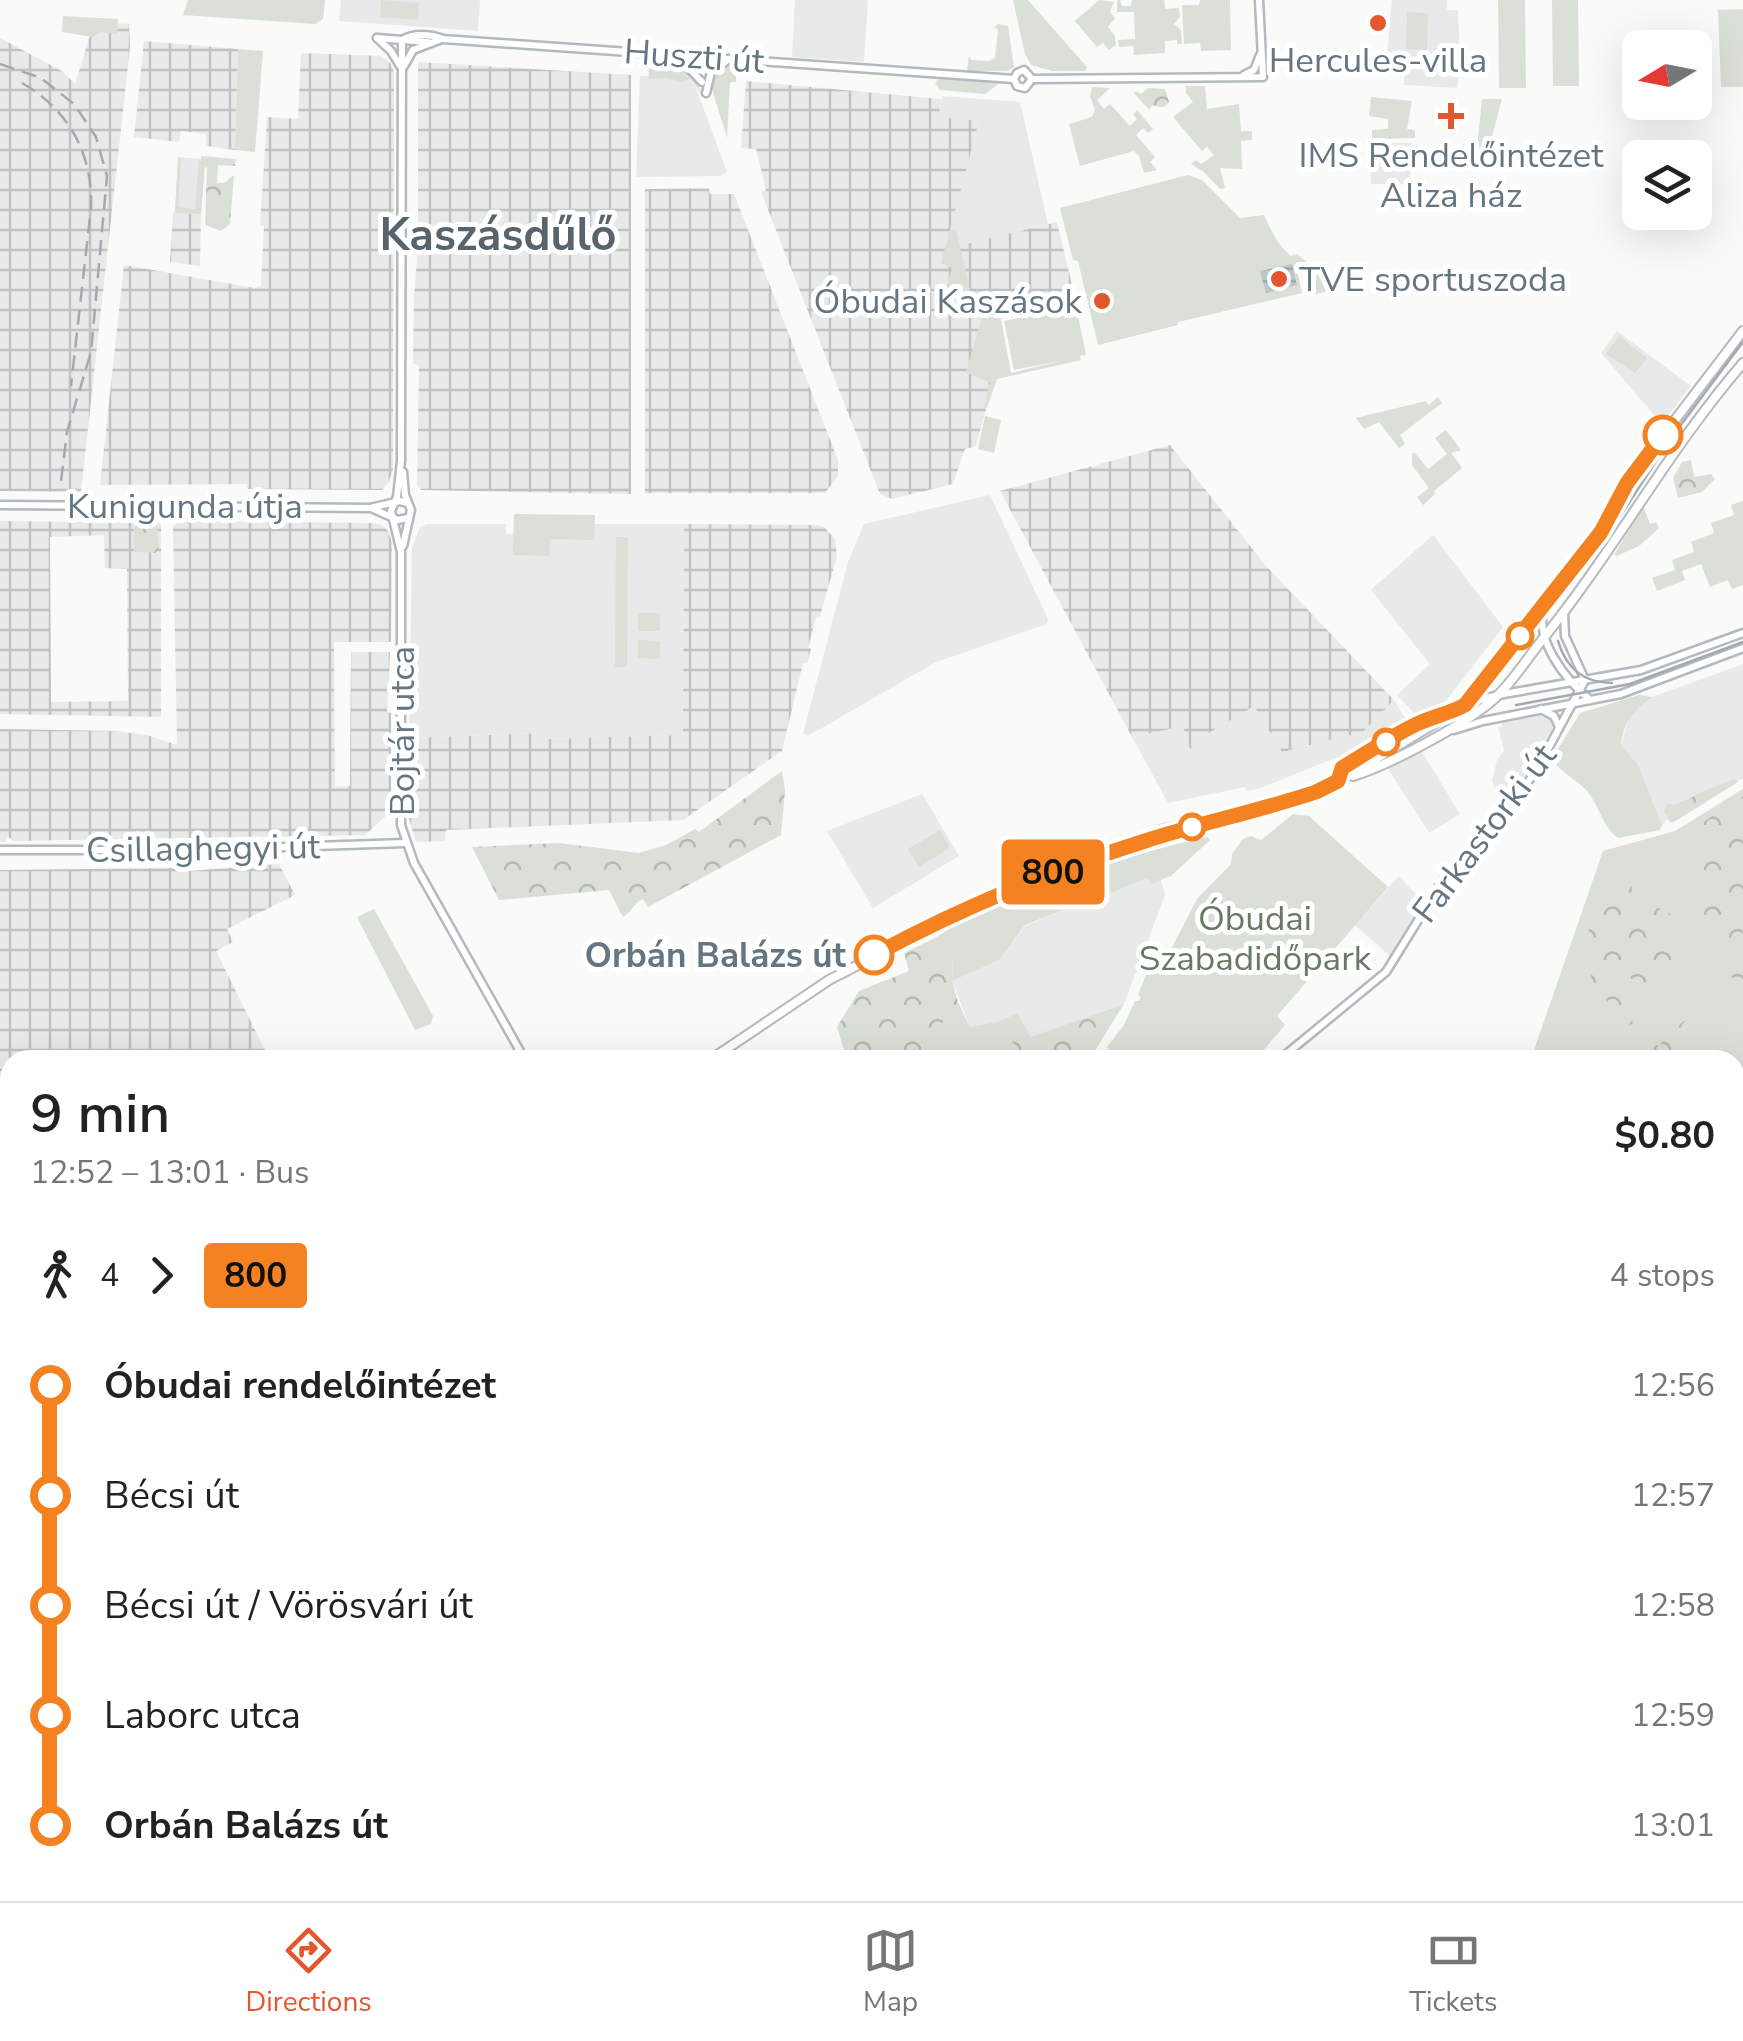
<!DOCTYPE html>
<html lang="en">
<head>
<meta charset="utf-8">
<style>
  :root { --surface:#fff; --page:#f2f2f2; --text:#222; --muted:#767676; --line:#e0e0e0; --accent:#e4572e }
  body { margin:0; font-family:"Nunito Sans",sans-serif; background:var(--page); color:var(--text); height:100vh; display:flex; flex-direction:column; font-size:38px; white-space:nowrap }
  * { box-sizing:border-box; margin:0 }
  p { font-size:32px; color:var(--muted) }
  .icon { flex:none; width:55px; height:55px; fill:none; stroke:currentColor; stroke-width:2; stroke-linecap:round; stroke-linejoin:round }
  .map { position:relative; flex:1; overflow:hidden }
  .sheet { position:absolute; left:0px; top:1050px; width:1745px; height:852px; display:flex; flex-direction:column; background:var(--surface); border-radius:30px 30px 0 0; box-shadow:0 10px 40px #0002 }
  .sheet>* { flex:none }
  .badge { padding:0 20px; border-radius:8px; font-size:35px; line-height:65px }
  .needle { width:65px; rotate:260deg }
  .fabs { position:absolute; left:1622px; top:30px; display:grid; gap:20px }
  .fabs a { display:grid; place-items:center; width:90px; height:90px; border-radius:15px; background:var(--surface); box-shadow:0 10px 40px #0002; font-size:50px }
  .map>.badge { position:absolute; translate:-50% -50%; box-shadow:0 0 0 5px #fff }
  .legs { display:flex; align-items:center; gap:15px; height:110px; padding:0 30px; font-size:32px }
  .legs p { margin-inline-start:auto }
  .head { display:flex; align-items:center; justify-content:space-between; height:170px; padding:0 30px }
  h1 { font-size:55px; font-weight:600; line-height:75px }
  ul { padding:0 30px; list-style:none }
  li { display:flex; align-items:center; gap:35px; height:110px; font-size:38px }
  li i { display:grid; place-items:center; width:15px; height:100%; margin:0 12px; background:currentColor }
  li i::after { content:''; width:25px; height:25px; margin:-12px; border:8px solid; border-radius:50%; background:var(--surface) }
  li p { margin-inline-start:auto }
  li:first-child i { background:linear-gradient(#0000 50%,currentColor 0) }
  li:last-child i { background:linear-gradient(currentColor 50%,#0000 0) }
  .menu { display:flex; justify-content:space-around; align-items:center; height:140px; border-top:2px solid var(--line); background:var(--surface); font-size:28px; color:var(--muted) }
  .menu a { display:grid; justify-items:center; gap:5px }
  .menu .active { color:var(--accent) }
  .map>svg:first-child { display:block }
  .built { fill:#e8e9e9 }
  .industrial { fill:url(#industrial-grid); fill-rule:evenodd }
  .green { fill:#dadfd7 }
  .forest { fill:url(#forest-crowns) }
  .water { fill:url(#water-rules) }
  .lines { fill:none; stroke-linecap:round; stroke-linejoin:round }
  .secondary-casing { stroke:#b3babf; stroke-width:11 }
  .primary-casing { stroke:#b5babe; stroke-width:12 }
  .secondary { stroke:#fff; stroke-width:6 }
  .primary { stroke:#fff; stroke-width:8 }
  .tram { stroke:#a2aab0; stroke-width:2.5 }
  .rail { stroke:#a2aab0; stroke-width:2.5; stroke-dasharray:15 8; stroke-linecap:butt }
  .line-1-casing { stroke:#fff; stroke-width:22 }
  .line-1 { stroke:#f58220; stroke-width:15 }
  .poi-dot { fill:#e4572e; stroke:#fff; stroke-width:4 }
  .stop-1-dot { fill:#fff; stroke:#f58220; stroke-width:5 }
  .labels { text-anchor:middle; stroke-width:10; stroke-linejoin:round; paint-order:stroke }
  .street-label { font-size:35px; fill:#657683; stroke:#fff }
  .poi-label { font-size:35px; fill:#657683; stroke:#fff }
  .park-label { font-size:35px; fill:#687a64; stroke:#fff }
  .stop-label { font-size:35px; font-weight:bold; fill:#657683; stroke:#fff; text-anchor:end }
  .district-label { font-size:45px; font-weight:bold; fill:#57646e; stroke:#fff }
</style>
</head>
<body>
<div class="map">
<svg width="1743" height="1901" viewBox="0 0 1743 1901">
  <defs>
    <pattern id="industrial-grid" width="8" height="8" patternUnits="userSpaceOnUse" patternTransform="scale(2.5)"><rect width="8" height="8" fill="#e8e9e9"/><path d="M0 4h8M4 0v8" fill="none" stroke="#c0c1c2"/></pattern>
    <pattern id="forest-crowns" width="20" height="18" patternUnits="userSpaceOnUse" patternTransform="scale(2.5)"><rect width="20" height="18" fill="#dadfd7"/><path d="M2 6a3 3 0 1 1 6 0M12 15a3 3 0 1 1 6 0" fill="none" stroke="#b4b9b4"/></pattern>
    <pattern id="water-rules" width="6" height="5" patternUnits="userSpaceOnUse" patternTransform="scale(2.5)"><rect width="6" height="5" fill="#bbc7cb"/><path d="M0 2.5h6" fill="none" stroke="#9ca6aa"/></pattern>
  </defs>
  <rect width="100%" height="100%" fill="#fafaf8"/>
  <g class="built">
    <polygon points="341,0 480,0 478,31 339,21"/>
    <polygon points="795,0 868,0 864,62 792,57"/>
    <polygon points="1392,0 1447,0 1447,10 1458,10 1460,64 1457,88 1404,85 1404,69 1386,66"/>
    <polygon points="688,75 692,77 727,172 720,176 636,177 640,76"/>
    <polygon points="942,96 1020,102 1048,224 944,250 979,122 939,117"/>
    <polygon points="1371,143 1412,143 1410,184 1371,184 1370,162 1366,161 1366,157 1371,156"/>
    <polygon points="178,157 205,159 201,214 175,213"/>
    <polygon points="1617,331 1691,386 1662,424 1601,353"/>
    <polygon points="990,495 1048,619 1047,624 936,662 808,736 803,734 848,562 864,524"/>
    <polygon points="427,524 506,524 506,534 513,534 514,524 684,524 683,735 541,739 540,733 409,738 412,547 420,527"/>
    <polygon points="1433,535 1503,627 1441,707 1432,714 1429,711 1415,714 1397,695 1430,664 1371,590"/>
    <polygon points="1743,664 1743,778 1677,820 1667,820 1662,825 1638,765 1621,745 1628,721 1638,706 1652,697"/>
    <polygon points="1394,700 1406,720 1350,752 1258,789 1246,791 1245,787 1168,803 1132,737 1184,725 1191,749 1197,740 1254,705 1282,752 1350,735 1356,739"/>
    <polygon points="1545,713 1554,721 1552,730 1504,809 1492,781 1497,760 1504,750 1498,727 1502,726 1502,719"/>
    <polygon points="1421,750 1460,814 1429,833 1387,767"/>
    <polygon points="922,794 959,856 873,908 827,831"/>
    <polygon points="1399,876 1419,898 1420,905 1390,956 1355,925"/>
    <polygon points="1147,878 1151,883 1161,880 1165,895 1124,1004 1031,1037 1017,1013 1000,1021 970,1027 952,981 999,960 1025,926 1073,906 1076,899 1101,890 1113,892"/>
  </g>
  <g class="industrial">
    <polygon points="94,22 129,24 130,47 81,492 0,491 0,38 62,71 75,84"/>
    <polygon points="144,41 238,49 235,150 206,146 206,134 181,131 179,142 134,137"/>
    <polygon points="301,53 381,56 391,64 394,72 393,469 389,482 382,490 248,489 247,484 100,485 124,265 255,288 261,286 264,226 260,225 267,117 298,119"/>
    <polygon points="418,62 631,75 631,494 421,490 417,485 419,365 413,364 414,297 418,246"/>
    <polygon points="746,81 941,99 939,117 979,121 945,249 1057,222 1073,289 1070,295 1071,299 1077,301 999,320 994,379 976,446 965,449 953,484 892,499 880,494 761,192 766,191 756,149 741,148"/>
    <polygon points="709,188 710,194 734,194 838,460 838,476 825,493 645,493 645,189"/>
    <polygon points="173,212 201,214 200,266 170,262"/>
    <polygon points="1170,445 1266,566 1394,700 1355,740 1350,735 1282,752 1254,706 1197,740 1199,746 1190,749 1183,726 1132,737 1000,491"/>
    <path d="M0,521l161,2v194l-161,-3zM104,535l1,33 22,1 1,132 -77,1 -1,-165z"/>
    <polygon points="178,521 373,523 382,525 388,531 392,542 391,642 334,642 335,787 350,786 351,652 390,652 387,712 391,713 391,811 365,835 14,841 7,836 5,842 0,842 0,729 116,731 147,735 177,745 173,527"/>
    <polygon points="684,524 816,525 824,527 835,539 837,556 820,616 816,617 808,648 811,649 807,663 803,663 782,751 683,820 446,830 445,841 416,842 407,812 409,738 541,733 542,739 683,735"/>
    <polygon points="279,864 295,895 227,929 233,942 216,951 270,1060 10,1060 10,1119 0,1099 0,870 175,868 177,872"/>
  </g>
  <g class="green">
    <polygon points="188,0 325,0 323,19 315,24 183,15"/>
    <polygon points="381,0 419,3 418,20 380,17"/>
    <polygon points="1013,0 1028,0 1087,67 1086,71 1052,71 1031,65 1025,54"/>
    <polygon points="1099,0 1114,2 1110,12 1115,18 1108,27 1115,36 1116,45 1109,50 1103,43 1097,47 1075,21"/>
    <polygon points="1117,0 1120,0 1122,6 1131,6 1132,0 1164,0 1165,9 1179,8 1180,17 1174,24 1181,30 1182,44 1177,44 1177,40 1165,41 1165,53 1134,55 1133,46 1119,47 1118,40 1135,39 1134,12 1117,12"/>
    <polygon points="1200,0 1230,0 1231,50 1201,51 1200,43 1184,44 1182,5 1199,5"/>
    <polygon points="1498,0 1525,0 1526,88 1499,88"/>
    <polygon points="1552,0 1578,0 1579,86 1553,86"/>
    <polygon points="1743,9 1743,87 1721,87 1718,10"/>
    <polygon points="1407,12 1428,13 1427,50 1406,49"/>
    <polygon points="63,16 118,19 117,34 101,32 93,37 62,32"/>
    <polygon points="998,24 1008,26 1014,67 1008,71 967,71 969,56 971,60 989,61 995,58 998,29 994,28"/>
    <polygon points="238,49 263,51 255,152 235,150"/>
    <path d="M653,57c30,3 40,16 51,42l-13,-21 -10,5 -13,-5 -19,1 -1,-19z"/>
    <polygon points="727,65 736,65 736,82 730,82 727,138 711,86 717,70"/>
    <polygon points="941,78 1001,82 985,94 940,90 935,83"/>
    <polygon points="1186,86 1205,86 1207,109 1239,104 1241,131 1252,131 1252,140 1241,141 1242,169 1220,168 1225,188 1220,189 1204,172 1191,164 1196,160 1201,164 1214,155 1207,147 1202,151 1173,117 1193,102 1186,93"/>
    <polygon points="1092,87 1110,88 1097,100 1104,109 1110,104 1130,126 1137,119 1133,114 1137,110 1153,129 1148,133 1143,128 1136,135 1155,157 1150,162 1157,170 1144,173 1139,156 1134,151 1080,166 1069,124 1092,117 1095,110 1090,96"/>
    <polygon points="1371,97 1412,101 1407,129 1415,130 1415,138 1372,139 1372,130 1388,129 1388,119 1369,116"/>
    <polygon points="1482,99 1502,99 1486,159 1476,159"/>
    <polygon points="178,158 181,158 178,207 195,209 199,159 205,166 201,214 175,213"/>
    <path d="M1188,175l14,5 38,38 24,-3c8,17 13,29 27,41l6,-2 40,32 -1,3 -28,7 -8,-31h-4l6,28 -124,29v3l-80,20 -20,-84 -5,-1 -13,-52z"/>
    <polygon points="956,229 973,304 1000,314 1011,373 1064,360 1014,370 1004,321 1076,306 1086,355 1080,356 1081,360 997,379 987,408 984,407 990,382 966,373 982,317 956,307 959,299 944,293 952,268 941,263 950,230"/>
    <polygon points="1619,336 1647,358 1635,373 1606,354"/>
    <polygon points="1438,397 1442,403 1400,435 1405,444 1399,448 1379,422 1364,429 1356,418 1426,401 1429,405"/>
    <polygon points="985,416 1001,420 994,453 978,449"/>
    <polygon points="1446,430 1461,450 1451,453 1462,468 1434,491 1435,494 1423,505 1417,497 1429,488 1412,465 1412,454 1414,452 1428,469 1447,454 1435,438"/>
    <polygon points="1743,501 1743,585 1732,589 1728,580 1710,587 1701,564 1682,571 1685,580 1657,591 1652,578 1675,570 1672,560 1694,552 1691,542 1714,533 1711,523 1734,515 1731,505"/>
    <polygon points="1643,506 1650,524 1656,522 1659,528 1639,546 1617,556 1614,555"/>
    <polygon points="514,514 595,515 594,540 550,539 549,556 513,555"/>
    <polygon points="616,537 628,537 627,667 615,667"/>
    <rect x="638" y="613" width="22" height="18"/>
    <polygon points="638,640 660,641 660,659 638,658"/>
    <path d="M1639,695l13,2c-18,12 -29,26 -31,48l17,20 24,60 -2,5 -42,8c-15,-10 -19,-33 -31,-47 -10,-12 -31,-20 -34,-34l27,-44z"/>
    <polygon points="1743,789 1743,1408 1735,1412 1735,1060 1544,1060 1533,1053 1603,851 1675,831"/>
    <polygon points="1293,814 1309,816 1388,887 1277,1016 1285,1025 1255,1060 1117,1060 1107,1047 1124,1025 1135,1001 1139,1001 1141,997 1138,995 1154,954 1166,959 1197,899 1231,864 1232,854 1243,839 1251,836 1261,840"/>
    <polygon points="1203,815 1203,819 1111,845 1111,843 1125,836 1157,830 1158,824"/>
    <polygon points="940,830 950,848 919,867 908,849"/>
    <path d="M1208,837l2,3 -39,36 -20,8 -4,-6 -34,14 -12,-2 -24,9 -4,7 -48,19 -26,35 -47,21 1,-25 -16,-19c62,-46 195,-83 271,-100z"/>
    <polygon points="374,909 433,1016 431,1024 415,1030 357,917"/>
    <polygon points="958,1002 970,1027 1000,1021 1023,1060 915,1060"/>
    <polygon points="138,1892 618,1892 622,1901 136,1901"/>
  </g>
  <g class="forest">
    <polygon points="1148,88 1165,89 1169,102 1164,107 1152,106 1149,110 1134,93 1136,91 1141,94"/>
    <polygon points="1086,122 1089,123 1086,129 1087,150 1100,151 1099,154 1081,157 1074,136"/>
    <polygon points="201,156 236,159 235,166 218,165 217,183 224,183 234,175 230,224 221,231 205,225 207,168 201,164"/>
    <polygon points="1691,460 1694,477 1711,474 1715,479 1702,492 1678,498 1673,478 1682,462"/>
    <polygon points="138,524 157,525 159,548 155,553 134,551 134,528"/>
    <path d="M782,771l3,19 -4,45 -133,72 -5,-8c-10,4 -11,13 -20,18l-14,-27 -110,10 -27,-53 87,-4 80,10 27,-8 29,-16 4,3z"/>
    <path d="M1735,779l3,3 -61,38 -6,3 -7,-12 4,-8 6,2c21,-8 40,-20 61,-26z"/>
    <path d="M1743,796v114l-6,-6 -9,4 14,19 1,8c-13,8 -39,5 -48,-7 11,-24 8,-42 -4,-65l7,-15 -7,-18z"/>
    <path d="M1616,876h9l9,15c11,3 10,9 20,15 4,3 11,3 15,7 13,13 6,31 15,47l-18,14 -5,8 -9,-3 -11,7 -12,-9c-10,17 -4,30 4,46l-5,3 -36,-43 -3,-26 3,-12 -5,-23 3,-14 9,-17z"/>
    <polygon points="937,937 953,956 952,981 958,1002 915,1060 841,1060 845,1053 837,1027 859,991 909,971 904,953"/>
    <polygon points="1735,952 1743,952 1743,995 1730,994 1729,987 1733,979 1726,968"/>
    <polygon points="1124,1004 1089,1060 1023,1060 1000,1021 1017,1013 1031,1037"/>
    <polygon points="1684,1021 1690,1025 1698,1049 1692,1060 1642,1060 1640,1053 1644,1047 1659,1045"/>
    <polygon points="1743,1233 1743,1289 1735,1295 1735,1237"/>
    <polygon points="1743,1306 1743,1376 1735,1390 1735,1318"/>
    <polygon points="1743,1610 1743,1870 1735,1878 1738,1636 1735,1613"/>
    <polygon points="347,1892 352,1901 272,1900 273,1893"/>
    <polygon points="1352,1893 1692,1892 1697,1901 1337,1901"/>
  </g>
  <polygon class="water" points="1292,264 1297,285 1266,293 1260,271"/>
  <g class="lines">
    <g class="secondary-casing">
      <g id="secondary">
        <polyline points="377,38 428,42"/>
        <polyline points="377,38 391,51 400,66"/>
        <polyline points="402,40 401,461 397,497 391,511 401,552 401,825 414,863 525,1060"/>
        <path d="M402,40c12,-7 28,-6 41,-1l571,40"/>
        <polyline points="677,56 702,82"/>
        <polyline points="404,66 413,50 439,40"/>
        <polyline points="1244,75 1254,70 1260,55"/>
        <polyline points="1014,79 1017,86 1025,88 1032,79"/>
        <polyline points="1014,79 1017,73 1024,70 1032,79"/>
        <polyline points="1032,79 1263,77 1259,0"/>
        <polyline points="706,93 711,72 729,59"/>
        <polyline points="403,472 405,495 411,510 403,546"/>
        <polyline points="0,505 370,508 400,501 407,503"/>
        <polyline points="371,508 398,520 408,518"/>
        <path d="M1544,606c-10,34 21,73 46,94"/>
        <polyline points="1466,704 1498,695 1641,670 1743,633"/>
        <polyline points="1541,709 1554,716 1559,727"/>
        <polyline points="1454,730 1483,721 1621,694 1743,648"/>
        <polyline points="0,850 198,850 405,843"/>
        <polyline points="1279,1060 1386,972 1443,880 1514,804 1542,760 1585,680 1565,636 1564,613"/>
        <polyline points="0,1363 10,1370"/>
        <polyline points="1735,1469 1743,1463"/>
        <polyline points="17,1901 18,1892"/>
        <polyline points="717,1901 723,1892"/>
        <polyline points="1068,1901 1078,1892"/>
      </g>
    </g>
    <g class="primary-casing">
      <g id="primary">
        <path d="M1353,776c36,-11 113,-52 141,-77 18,-16 32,-39 48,-59 72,-89 126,-190 201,-277"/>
        <polyline points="710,1060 829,980 986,899 1111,852 1316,791 1344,778 1465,705 1472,697 1601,532 1627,483 1743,331"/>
        <polyline points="0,1419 10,1414"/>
      </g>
    </g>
    <use href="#secondary" class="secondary"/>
    <use href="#primary" class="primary"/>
    <g class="tram">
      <path d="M1558,641c8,27 26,42 54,42"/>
      <polyline points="1493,679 1603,543 1671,438 1743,342"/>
      <polyline points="1516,705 1630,684 1743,642"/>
    </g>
    <g class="rail">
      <polyline points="0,64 41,78 74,104 96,137 107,176 91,352 67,432 60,489"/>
      <path d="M22,83c47,27 71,71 69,125l-20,178"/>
    </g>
  </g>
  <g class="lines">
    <g class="line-1-casing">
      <path id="line-1" d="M874,955c87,-47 176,-84 271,-114 56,-18 114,-30 171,-49l22,-11 4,-13c25,-15 51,-33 77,-45 16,-7 31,-10 46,-18l136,-173 26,-49 36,-48"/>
    </g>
    <use href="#line-1" class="line-1"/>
  </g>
  <g class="poi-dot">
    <circle cx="1378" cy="23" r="10"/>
    <path d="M1446 101h10v10h10v10h-10v10h-10v-10h-10v-10h10z"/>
    <circle cx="1279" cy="279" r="10"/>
    <circle cx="1102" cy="301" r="10"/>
  </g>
  <g class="stop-1-dot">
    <circle cx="1663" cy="435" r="18"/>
    <circle cx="1520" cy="636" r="12"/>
    <circle cx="1386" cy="742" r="12"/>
    <circle cx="1192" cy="827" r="12"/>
    <circle cx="874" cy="955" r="18"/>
  </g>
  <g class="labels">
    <g class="street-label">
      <text transform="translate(694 56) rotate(4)" y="12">Huszti út</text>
      <text x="185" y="518">Kunigunda útja</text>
      <text transform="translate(402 731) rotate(-90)" y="12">Bojtár utca</text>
      <text transform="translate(1484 833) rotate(-53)" y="12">Farkastorki út</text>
      <text transform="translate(203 848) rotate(-1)" y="12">Csillaghegyi út</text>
    </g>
    <g class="poi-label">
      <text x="1378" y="72">Hercules-villa</text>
      <text x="1451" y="167">IMS Rendelőintézet<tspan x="1451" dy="40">Aliza ház</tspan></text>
      <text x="1299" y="291" text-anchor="start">TVE sportuszoda</text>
      <text x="1082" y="313" text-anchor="end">Óbudai Kaszások</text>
    </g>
    <g class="park-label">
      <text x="1255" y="930">Óbudai<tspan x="1255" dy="40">Szabadidőpark</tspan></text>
    </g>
    <g class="stop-label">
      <text x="846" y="967">Orbán Balázs út</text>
    </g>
    <g class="district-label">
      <text x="498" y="250">Kaszásdűlő</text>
    </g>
  </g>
</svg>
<div class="fabs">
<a><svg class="needle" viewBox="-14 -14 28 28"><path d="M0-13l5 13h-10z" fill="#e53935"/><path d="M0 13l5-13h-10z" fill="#767676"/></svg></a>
<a><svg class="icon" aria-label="layers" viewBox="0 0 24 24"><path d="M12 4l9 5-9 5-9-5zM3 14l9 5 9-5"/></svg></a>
</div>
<b class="badge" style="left:1053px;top:872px;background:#f58220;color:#111">800</b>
<section class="sheet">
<div class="head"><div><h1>9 min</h1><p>12:52 – 13:01 · Bus</p></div><b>$0.80</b></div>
<div class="legs"><svg class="icon" aria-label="walk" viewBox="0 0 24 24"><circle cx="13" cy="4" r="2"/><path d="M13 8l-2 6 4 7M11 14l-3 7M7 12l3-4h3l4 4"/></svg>4<svg class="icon" aria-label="forward" viewBox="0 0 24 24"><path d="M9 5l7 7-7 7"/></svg><b class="badge" style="background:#f58220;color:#111">800</b><p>4 stops</p></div>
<ul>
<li><i style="color:#f58220"></i><b>Óbudai rendelőintézet</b><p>12:56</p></li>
<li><i style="color:#f58220"></i><span>Bécsi út</span><p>12:57</p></li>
<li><i style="color:#f58220"></i><span>Bécsi út / Vörösvári út</span><p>12:58</p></li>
<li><i style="color:#f58220"></i><span>Laborc utca</span><p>12:59</p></li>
<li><i style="color:#f58220"></i><b>Orbán Balázs út</b><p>13:01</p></li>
</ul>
</section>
</div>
<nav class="menu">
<a class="active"><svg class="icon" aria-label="directions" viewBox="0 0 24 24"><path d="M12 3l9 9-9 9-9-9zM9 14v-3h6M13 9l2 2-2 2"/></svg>Directions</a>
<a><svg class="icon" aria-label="map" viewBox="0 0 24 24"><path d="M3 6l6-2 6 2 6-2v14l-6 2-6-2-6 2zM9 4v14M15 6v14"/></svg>Map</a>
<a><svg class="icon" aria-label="tickets" viewBox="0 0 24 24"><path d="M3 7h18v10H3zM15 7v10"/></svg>Tickets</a>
</nav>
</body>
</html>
